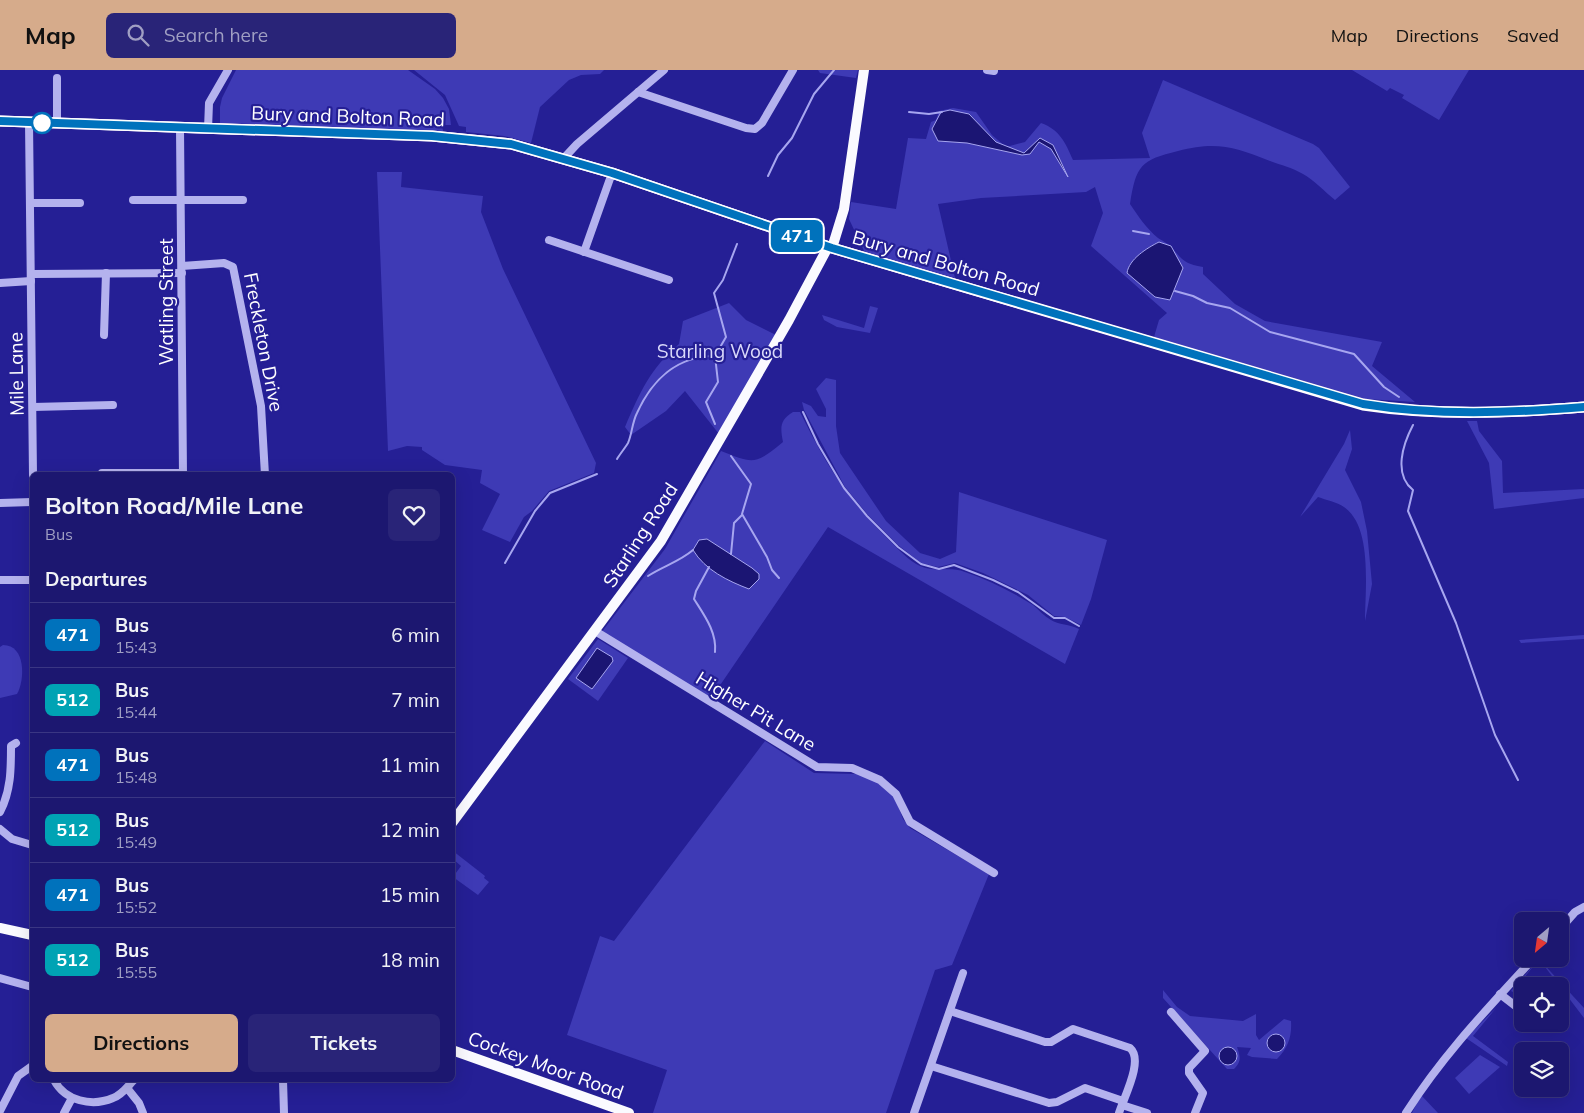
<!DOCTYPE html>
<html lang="en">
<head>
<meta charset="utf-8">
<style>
  :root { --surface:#1c1770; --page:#292478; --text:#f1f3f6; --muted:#a09fc3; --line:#3a3683; --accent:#d6ab8b }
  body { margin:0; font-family:Mulish,sans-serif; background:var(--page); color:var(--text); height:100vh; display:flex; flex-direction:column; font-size:19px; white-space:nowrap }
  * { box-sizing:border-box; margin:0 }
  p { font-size:16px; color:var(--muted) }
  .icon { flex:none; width:28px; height:28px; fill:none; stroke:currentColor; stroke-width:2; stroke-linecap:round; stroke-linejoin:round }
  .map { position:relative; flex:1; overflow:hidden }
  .panel { position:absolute; left:30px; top:402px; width:425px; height:610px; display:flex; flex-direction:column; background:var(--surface); border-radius:8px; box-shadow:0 5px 20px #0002,0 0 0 1px var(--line) }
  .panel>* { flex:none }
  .badge { padding:0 10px; border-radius:8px; font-size:18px; line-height:32px }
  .needle { width:32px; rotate:209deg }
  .buttons { position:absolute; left:1514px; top:842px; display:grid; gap:10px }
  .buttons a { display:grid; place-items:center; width:55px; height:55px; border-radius:8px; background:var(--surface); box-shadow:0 5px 20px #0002,0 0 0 1px var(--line); font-size:25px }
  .map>.badge { position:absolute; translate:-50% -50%; box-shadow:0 0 0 2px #fff }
  h2 { padding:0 15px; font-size:19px; line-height:45px }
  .round { display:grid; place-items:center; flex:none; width:52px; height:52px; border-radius:8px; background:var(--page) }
  .summary { display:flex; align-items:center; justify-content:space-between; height:85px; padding:0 15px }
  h1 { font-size:24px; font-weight:700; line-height:38px }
  .button { display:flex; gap:10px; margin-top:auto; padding:10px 15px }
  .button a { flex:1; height:58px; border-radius:8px; background:var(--accent); color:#111; font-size:20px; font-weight:700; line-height:58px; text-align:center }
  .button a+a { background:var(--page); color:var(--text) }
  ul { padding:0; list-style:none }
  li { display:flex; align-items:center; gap:15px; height:65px; padding:0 15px; border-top:1px solid var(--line) }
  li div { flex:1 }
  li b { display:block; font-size:19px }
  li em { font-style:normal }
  li .badge { min-width:55px; font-weight:700; text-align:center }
  header { display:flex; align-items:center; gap:30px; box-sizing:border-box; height:70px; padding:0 25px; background:var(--accent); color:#111 }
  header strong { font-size:24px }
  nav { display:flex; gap:28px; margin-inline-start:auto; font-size:18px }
  .search { width:350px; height:45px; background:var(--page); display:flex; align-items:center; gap:12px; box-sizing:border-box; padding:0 18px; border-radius:8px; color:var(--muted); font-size:19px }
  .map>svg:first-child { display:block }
  .green { fill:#3e3ab5 }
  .water { fill:#1b1573; stroke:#a7a6f0 }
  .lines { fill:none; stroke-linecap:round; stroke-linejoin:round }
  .stream { stroke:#a7a6f0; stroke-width:2 }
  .minor { stroke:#b4b2ee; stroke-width:8 }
  .major { stroke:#fafaff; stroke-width:10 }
  .highway { stroke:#fff; stroke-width:11 }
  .line-casing { stroke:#fff; stroke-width:11 }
  .line { stroke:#0072bc; stroke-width:8 }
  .stop-dot { fill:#fff; stroke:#0072bc; stroke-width:2.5 }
  .labels { text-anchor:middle; stroke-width:4.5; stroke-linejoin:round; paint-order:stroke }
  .street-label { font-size:19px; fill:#fff; stroke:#251f95 }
  .park-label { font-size:19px; fill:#d9d8fa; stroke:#251f95 }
</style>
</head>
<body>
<header>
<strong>Map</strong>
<div class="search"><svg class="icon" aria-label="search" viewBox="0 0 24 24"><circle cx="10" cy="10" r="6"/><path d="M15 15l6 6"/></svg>Search here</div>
<nav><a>Map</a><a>Directions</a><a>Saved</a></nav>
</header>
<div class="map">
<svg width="1584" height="1043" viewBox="0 0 1584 1043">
  <rect width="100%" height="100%" fill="#251f95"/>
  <g class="green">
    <polygon points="236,0 408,0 435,19 443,28 449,39 451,55 442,55 443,61 220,53 220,37 222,28"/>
    <polygon points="414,0 604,0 600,4 581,5 569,10 540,37 531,73 504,66 466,62 466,57 459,56 445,25"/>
    <polygon points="818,0 858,0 856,8 820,3"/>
    <polygon points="1352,0 1469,0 1439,50 1402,28 1404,25 1390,18 1387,21"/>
    <path d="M1163,10l150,64 6,4 31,39 -15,13c-10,-8 -21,-20 -32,-26 -10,-6 -22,-9 -33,-13 -35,-14 -54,-20 -92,-10 -37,9 -42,14 -48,53 8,12 17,25 28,34 4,3 10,5 13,9 12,13 13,17 32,20v7l32,30 30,17 117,21 -10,24 43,36 -49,-3 -212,-62 5,-17 8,-7 -76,-67 12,-33 -8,-26 -9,5 -105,6 -43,6 17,74 -90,-25 -16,-34 2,-17 45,7 12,-71 18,1 5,-17 5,-2 3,-9 14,-3 23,4 16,23 14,12 19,-5 16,-19c19,7 24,19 32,37l77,-2 -8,-25z"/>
    <polygon points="377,102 402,102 401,117 483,126 481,142 503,199 596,393 594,403 549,421 532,441 524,447 510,472 482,460 500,424 480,413 482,400 445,395 422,380 422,377 407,376 388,381"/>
    <path d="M729,233l17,17 30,15 -57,99 -34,-43 -19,20 -35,24 -6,-8c15,-35 25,-58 54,-83l4,-23z"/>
    <polygon points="870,236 878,238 870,263 837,257 824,250 822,245 864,258"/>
    <polygon points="826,308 836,310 836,356 840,383 886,451 920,483 940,489 956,482 959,422 1107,470 1091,529 1081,555 1065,547 1054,546 1028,525 983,503 955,493 938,497 921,493 898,475 868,445 845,417 804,340 802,332 811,336 818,346 826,347 826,339 816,319"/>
    <path d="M793,342h7c26,52 46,86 88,127 9,9 21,22 32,27 15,7 30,0 45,6 24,8 47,20 68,33 6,5 11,11 18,15 7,5 19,4 28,9l-14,35 -237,-137 -118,173 -109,-67 64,-84 56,-98c33,13 34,14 62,-9 -3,-15 -3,-22 10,-30z"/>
    <polygon points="1467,351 1477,351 1479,361 1502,391 1503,423 1584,419 1584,428 1494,439 1489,393"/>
    <path d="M1350,360l2,19 -7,21 16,32 6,29 5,53 -7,37c0,-31 8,-94 -21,-114 -7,-5 -18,-7 -26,-10l-18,20 44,-73z"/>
    <polygon points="1584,565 1584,569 1521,573 1519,570"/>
    <polygon points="598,569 628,588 598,631 568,609"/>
    <path d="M3,575c23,0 22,35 14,49l-17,4v-51z"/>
    <polygon points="765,671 814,703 857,704 875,711 894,725 903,749 910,758 989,804 952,895 935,900 886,1043 653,1043 667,1000 567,965 600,866 614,871"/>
    <polygon points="453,781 485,806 484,808 489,812 478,825 453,807 461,796 453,789"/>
    <polygon points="1539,889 1584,938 1584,948 1539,889 1513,922 1511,921"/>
    <path d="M1163,920l14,17 13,9 53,5 13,-7v21l3,5 25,-21 7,2c1,16 -3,27 -14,38l-25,-2 -5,-2 4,-7 -14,-1c3,9 5,14 -3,22h-7l-64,-71z"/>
    <polygon points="1496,938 1473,966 1508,992 1507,996 1466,968"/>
    <polygon points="1480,985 1500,997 1469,1024 1455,1008"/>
    <polygon points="1421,1025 1438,1043 1412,1043"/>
  </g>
  <g class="water">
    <polygon points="950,40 969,44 996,72 1024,83 1040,68 1053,75 1068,107 1051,79 1039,72 1030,84 1022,85 967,73 938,71 932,59 941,42"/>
    <path d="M1159,172l12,4 12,22 -13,32 -15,-3 -28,-24c2,-14 20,-25 32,-31z"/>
    <path d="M707,469l45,29 7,6v5l-10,10c-21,-8 -44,-19 -56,-39l6,-10z"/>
    <polygon points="597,578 612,587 613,591 592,619 576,608"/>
    <circle cx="1276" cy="973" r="9"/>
    <circle cx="1228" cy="986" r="9"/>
  </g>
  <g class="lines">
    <g class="stream">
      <polyline points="909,42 929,44 942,42"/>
      <polyline points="768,106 778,85 792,68 814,24 834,0"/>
      <polyline points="1133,161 1149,164"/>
      <polyline points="1175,221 1193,226 1207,233 1230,238 1270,262 1354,284 1384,317 1399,327"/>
      <polyline points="803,342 818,374 844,418 867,446 898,477 921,494 939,499 954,495 993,510 1018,522 1054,548 1065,548 1079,556"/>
      <polyline points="715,354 706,332 718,312 715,286 726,267 714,223 723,210 737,174"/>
      <path d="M1413,355c-10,19 -20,49 0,65l-5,21 48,112 39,112 23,45"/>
      <polyline points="731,386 751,414 742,444 767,487 772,500 779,508"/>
      <path d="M617,389c3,-5 8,-11 11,-16 4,-9 4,-20 9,-30 15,-33 40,-57 78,-57"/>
      <polyline points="731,484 734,453 742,445"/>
      <polyline points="505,493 535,441 550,423 597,404"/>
      <path d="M709,497l-13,24 -2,8c10,16 23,33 21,53"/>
      <path d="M648,506c15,-10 31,-14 45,-26"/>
    </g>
    <g class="minor">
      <polyline points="987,0 994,1"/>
      <polyline points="638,22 746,58 755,59 762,53 793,0"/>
      <polyline points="29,52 33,405"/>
      <polyline points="57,53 57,8"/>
      <polyline points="180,58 183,405"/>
      <polyline points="208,59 209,33 228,0"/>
      <polyline points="564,88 577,74 664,0"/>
      <polyline points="133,130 243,130"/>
      <polyline points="30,133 80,133"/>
      <polyline points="549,170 669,210"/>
      <polyline points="584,182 612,103"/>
      <polyline points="182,196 224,193 233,197 261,336 265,405"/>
      <polyline points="32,204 182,203"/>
      <polyline points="0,213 31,211"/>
      <polyline points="104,265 106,203"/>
      <polyline points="33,337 113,335"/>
      <polyline points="102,403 183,403"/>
      <polyline points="0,433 32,432"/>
      <polyline points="0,510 32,510"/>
      <polyline points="595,561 817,697 852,698 880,710 896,724 910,752 994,803"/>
      <path d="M0,742c11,-21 11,-43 11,-66l5,-3"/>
      <polyline points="0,759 12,769 32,775"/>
      <polyline points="1560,859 1575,842 1584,837"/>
      <polyline points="0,908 32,917"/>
      <polyline points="1500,924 1522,941"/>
      <path d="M950,941l95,31h6l22,-13 57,19c14,12 -6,49 -11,65"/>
      <polyline points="1171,942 1205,981 1189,998 1189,1003 1203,1023 1195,1043"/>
      <polyline points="931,996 1049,1033 1057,1032 1085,1018 1123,1031"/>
      <path d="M54,1010c11,21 38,27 59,18 9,-3 15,-12 21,-18"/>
      <polyline points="283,1010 284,1043"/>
      <polyline points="127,1018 139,1033 143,1043"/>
      <polyline points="1122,1035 1147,1043"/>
      <polyline points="0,1041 18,1006 32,996"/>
      <polyline points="64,1043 72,1028"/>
      <polyline points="914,1043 963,903"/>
      <path d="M1406,1043c36,-57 82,-105 127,-154"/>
    </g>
    <g class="major">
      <polyline points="832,178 844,139 864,0"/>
      <polyline points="452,753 661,471 789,250 828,177"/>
      <polyline points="0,858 32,865"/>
      <polyline points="452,980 629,1043"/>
    </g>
    <path class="highway" d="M0,51l432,15 79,8 101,29 220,75 531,157c73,11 148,8 221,2"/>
  </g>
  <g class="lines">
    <g class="line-casing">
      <path id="line" d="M0,51l432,15 79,8 101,29 220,75 531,156c73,12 148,9 221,3"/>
    </g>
    <use href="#line" class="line"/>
  </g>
  <circle class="stop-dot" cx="42" cy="53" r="10"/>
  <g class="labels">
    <g class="street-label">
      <text transform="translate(348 46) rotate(2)" y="7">Bury and Bolton Road</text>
      <text transform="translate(946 193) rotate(16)" y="7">Bury and Bolton Road</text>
      <text transform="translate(166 232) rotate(-90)" y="7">Watling Street</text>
      <text transform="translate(264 272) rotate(79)" y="7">Freckleton Drive</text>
      <text transform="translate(16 304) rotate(-91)" y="7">Mile Lane</text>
      <text transform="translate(640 465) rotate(-57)" y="7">Starling Road</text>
      <text transform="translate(756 641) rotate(31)" y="7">Higher Pit Lane</text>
      <text transform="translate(546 995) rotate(20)" y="7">Cockey Moor Road</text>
    </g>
    <g class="park-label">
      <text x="720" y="288">Starling Wood</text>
    </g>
  </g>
</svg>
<div class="buttons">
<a><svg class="needle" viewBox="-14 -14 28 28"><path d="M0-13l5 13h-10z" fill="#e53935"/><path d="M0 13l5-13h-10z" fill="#a09fc3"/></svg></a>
<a><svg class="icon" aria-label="locate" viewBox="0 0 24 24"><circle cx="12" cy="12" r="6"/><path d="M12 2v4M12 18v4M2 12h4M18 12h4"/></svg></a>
<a><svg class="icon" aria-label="layers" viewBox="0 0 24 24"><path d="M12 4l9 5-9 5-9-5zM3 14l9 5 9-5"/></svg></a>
</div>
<b class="badge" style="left:797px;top:166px;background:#0072bc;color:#fff">471</b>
<section class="panel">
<div class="summary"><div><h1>Bolton Road/Mile Lane</h1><p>Bus</p></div><a class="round"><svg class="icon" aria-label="heart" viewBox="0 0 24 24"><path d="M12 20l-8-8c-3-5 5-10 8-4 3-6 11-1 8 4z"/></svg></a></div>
<h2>Departures</h2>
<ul>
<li><span class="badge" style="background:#0072bc;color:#fff">471</span><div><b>Bus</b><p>15:43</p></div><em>6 min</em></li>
<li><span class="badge" style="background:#00a3b4;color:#fff">512</span><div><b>Bus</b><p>15:44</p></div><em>7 min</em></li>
<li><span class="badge" style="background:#0072bc;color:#fff">471</span><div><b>Bus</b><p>15:48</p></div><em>11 min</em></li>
<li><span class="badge" style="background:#00a3b4;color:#fff">512</span><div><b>Bus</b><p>15:49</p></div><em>12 min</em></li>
<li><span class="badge" style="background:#0072bc;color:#fff">471</span><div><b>Bus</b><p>15:52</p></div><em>15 min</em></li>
<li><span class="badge" style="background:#00a3b4;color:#fff">512</span><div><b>Bus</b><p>15:55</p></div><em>18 min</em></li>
</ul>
<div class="button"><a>Directions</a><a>Tickets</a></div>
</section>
</div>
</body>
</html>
